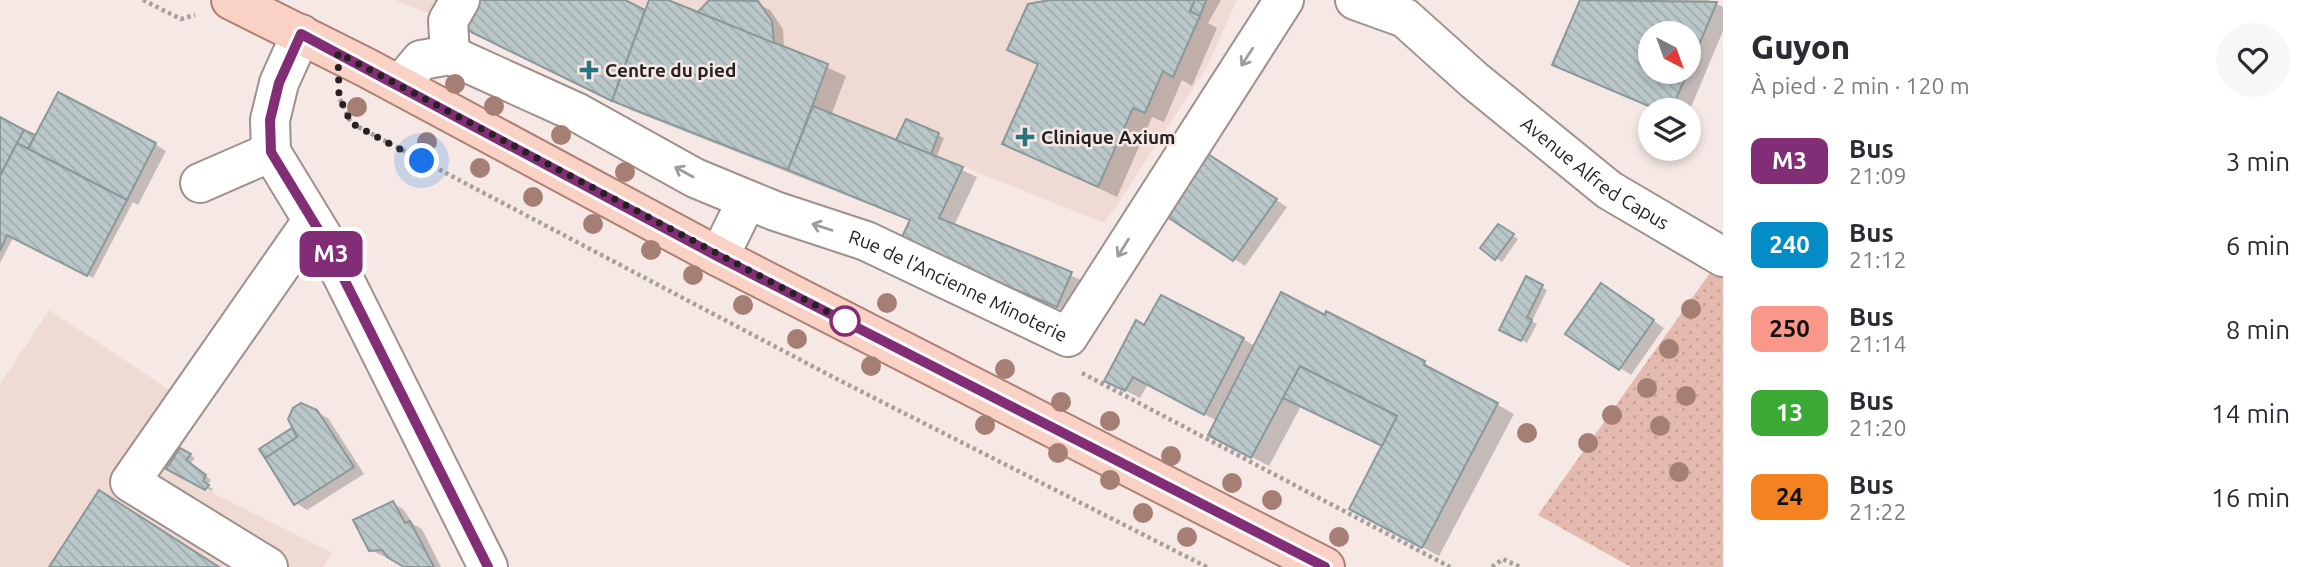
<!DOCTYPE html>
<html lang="fr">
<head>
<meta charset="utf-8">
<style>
  :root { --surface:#fff; --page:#f7f7f7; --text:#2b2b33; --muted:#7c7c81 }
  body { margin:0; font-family:Ubuntu,sans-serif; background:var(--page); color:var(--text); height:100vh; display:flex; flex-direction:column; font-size:26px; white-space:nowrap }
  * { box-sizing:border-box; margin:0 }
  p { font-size:23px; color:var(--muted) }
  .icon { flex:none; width:38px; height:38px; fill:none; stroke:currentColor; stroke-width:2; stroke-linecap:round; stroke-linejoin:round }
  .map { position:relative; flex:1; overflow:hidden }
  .sheet { display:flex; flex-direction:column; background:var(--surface); width:595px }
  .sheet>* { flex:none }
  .badge { padding:0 14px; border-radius:10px; font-size:24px; line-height:46px }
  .needle { width:46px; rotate:139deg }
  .fabs { position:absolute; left:1638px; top:21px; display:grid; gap:14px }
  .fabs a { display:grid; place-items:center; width:63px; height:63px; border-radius:50%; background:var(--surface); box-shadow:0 4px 10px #0003; font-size:35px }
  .you { position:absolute; width:35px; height:35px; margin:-18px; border:5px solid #fff; border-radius:50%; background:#1a73e8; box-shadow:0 0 0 10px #1a73e833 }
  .map>.badge { position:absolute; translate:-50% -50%; box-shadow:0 0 0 4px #fff }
  .round { display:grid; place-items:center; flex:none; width:74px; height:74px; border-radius:37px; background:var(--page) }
  .headline { display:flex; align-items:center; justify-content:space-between; height:119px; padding:0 28px }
  h1 { font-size:33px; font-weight:800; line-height:52px }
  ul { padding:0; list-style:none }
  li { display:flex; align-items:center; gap:21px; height:84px; padding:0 28px }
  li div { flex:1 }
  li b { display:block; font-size:26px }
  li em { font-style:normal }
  li .badge { min-width:77px; font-weight:700; text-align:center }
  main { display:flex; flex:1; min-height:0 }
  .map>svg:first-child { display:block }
  .built { fill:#f0dad4 }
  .park { fill:url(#park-dots) }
  .shadow { fill:#0003; fill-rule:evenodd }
  .building { fill:url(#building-back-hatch); stroke:#8b989a; stroke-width:2 }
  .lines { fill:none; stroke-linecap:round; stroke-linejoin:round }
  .minor-casing { stroke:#9d908d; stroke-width:42 }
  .major-casing { stroke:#ae8073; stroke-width:42 }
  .path { stroke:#a89e9b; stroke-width:4.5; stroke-dasharray:3.5 3.5; stroke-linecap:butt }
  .minor { stroke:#fff; stroke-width:38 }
  .major { stroke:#fad1c5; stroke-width:38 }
  .tree { fill:#a67f74 }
  .oneway { stroke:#9e9c9b }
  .line-casing { stroke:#fff; stroke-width:16 }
  .line { stroke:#812e77; stroke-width:10 }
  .walk { stroke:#272221; stroke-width:7; stroke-dasharray:0 12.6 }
  .poi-dot { fill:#2b737e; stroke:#f6e9e5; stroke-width:2.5 }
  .stop-dot { fill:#fff; stroke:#812e77; stroke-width:3.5 }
  .labels { text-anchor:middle; stroke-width:5; stroke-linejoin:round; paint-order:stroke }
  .poi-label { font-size:19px; font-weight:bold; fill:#272221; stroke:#f6e9e5; text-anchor:start }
  .street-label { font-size:19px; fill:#272221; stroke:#f6e9e5 }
</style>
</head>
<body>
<main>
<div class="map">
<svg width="1723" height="567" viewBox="0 0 1723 567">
  <defs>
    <pattern id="park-dots" width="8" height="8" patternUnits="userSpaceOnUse" patternTransform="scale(1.75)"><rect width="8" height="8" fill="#e5baae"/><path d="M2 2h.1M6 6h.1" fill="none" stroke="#c4a095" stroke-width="1.8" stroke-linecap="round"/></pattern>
    <pattern id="building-back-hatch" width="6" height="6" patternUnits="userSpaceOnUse" patternTransform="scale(1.75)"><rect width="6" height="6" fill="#bac8ca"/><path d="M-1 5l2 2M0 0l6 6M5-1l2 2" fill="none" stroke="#a0acad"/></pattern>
  </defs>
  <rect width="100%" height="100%" fill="#f6e9e5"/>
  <g class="built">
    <polygon points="395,0 1237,0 1207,67 1105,223 814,107 788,170 612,101 461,27"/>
    <polygon points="49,310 203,412 166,469 332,553 323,567 0,567 0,384"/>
  </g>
  <polygon class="park" points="1712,270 1723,278 1723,567 1631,567 1538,515"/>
  <g class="shadow">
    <polygon points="608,0 621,0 645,12 652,0 663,0 706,17 701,12 713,0 750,0 770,10 783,29 784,48 846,76 831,116 907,146 938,135 944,138 936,158 977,177 954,226 1086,282 1072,314 917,249 911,221 633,111 482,37"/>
    <polygon points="1051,0 1221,0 1208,23 1217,28 1192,86 1182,80 1164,122 1152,117 1117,197 1004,143 1039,65 1009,49"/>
    <path d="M1582,0h126l15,7v24l-34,81 -33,-2 -102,-45zM1650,33h39v39h-39z"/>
    <polygon points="0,119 35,137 155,144 166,151 138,205 133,202 93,278 14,236 0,263"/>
    <polygon points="1219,163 1287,207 1245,266 1168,216"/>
    <polygon points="1499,226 1518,239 1502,262 1482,248"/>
    <polygon points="1527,278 1547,290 1532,321 1537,324 1527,343 1501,329"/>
    <polygon points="1613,292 1664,328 1631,375 1568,333"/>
    <polygon points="1145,328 1243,339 1255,346 1424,363 1514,414 1439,556 1368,518 1384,446 1301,406 1269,466 1227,444 1217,421 1148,384 1140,398 1121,388"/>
    <polygon points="301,405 328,418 364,474 307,510 296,503 292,430 298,434"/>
    <polygon points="181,450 195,458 190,464 211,480 207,485 213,489 212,491 168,469"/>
    <polygon points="393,503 404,510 413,524 422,529 441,567 407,567 370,550"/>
  </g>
  <g class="building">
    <polygon points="476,0 625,0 645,10 612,101 461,27"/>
    <polygon points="649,0 668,0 828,64 788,170 612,101"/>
    <polygon points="709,0 758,1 772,21 774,43 698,12"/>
    <polygon points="1050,0 1195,0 1190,11 1200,16 1173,77 1163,71 1145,113 1133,108 1098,187 1002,144 1038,64 1007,50 1028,4"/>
    <polygon points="1195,0 1206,0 1200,16 1190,11"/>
    <polygon points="1580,0 1717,2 1689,69 1689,33 1650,33 1650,72 1688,72 1671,110 1658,110 1552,65"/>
    <polygon points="58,92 156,143 127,200 28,149"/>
    <polygon points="813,106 963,167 939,218 1072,272 1057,307 900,241 910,220 788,170"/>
    <polygon points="0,117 24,130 0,176"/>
    <polygon points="906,119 939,133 931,154 896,140"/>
    <polygon points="24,130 35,135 28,149 17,143"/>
    <polygon points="17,143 127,200 87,276 7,235 0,251 0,176"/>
    <polygon points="1208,154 1277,199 1233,261 1166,216"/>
    <polygon points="1498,224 1514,234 1495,260 1480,248"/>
    <polygon points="1526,276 1543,285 1527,317 1532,320 1521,341 1499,330"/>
    <polygon points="1601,283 1654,320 1619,370 1565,334"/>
    <polygon points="1281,292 1325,315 1326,311 1425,361 1424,365 1498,403 1422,548 1349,509 1397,416 1300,366 1251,458 1208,435"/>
    <polygon points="1161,295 1244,338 1204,415 1133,377 1125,391 1104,381 1136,320 1144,325"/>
    <polygon points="1300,366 1397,416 1382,446 1283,398"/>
    <polygon points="301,403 317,410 354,467 294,505 265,458 297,437 288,419 293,408"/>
    <polygon points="292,428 297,437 265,458 259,449"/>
    <polygon points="180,448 191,454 186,460 206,475 203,481 209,485 205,490 166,469"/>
    <polygon points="99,490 219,567 49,567"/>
    <polygon points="393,501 405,523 410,521 434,567 404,567 387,557 382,550 369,551 353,520"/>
  </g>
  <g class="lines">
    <g class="minor-casing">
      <g id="minor">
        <path id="s1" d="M1355,0l50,18 69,62 135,110 114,67"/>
        <polyline points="301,34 279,83 270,120 271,152 324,239 488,567"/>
        <polyline points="450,55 448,21 460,0"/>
        <path id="s2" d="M400,85l21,-25 29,-5 128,58 117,65 80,33 91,30 202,96 216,-337"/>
        <polyline points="200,183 271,152"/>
        <polyline points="719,257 747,200"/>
        <polyline points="268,567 130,482 312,221"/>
      </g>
    </g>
    <g class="major-casing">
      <polyline id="major" points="231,0 367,68 719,257 1325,567"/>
    </g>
    <g class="path">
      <polyline points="143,0 181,19 195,15"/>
      <polyline points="340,99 351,123 831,376 1207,567"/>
      <polyline points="1082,373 1450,567"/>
      <polyline points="1492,567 1503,559 1520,567"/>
    </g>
    <use href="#minor" class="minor"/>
    <use href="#major" class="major"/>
  </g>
  <g class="tree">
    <circle cx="455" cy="84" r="10"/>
    <circle cx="494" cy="106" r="10"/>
    <circle cx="357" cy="107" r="10"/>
    <circle cx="561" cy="135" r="10"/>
    <circle cx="427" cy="142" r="10"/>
    <circle cx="480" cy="168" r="10"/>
    <circle cx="625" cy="172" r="10"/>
    <circle cx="533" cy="197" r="10"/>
    <circle cx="593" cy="224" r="10"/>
    <circle cx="651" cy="250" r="10"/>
    <circle cx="693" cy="275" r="10"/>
    <circle cx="887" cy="303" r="10"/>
    <circle cx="743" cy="305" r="10"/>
    <circle cx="1691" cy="309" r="10"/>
    <circle cx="797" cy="339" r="10"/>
    <circle cx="1669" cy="349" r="10"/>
    <circle cx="871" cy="366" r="10"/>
    <circle cx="1005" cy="369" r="10"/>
    <circle cx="1647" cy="388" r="10"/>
    <circle cx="1686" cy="396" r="10"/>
    <circle cx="1061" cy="402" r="10"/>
    <circle cx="1612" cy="415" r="10"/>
    <circle cx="1110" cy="421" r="10"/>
    <circle cx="985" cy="425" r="10"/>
    <circle cx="1660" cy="426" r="10"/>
    <circle cx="1527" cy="433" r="10"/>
    <circle cx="1588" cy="443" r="10"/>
    <circle cx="1058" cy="453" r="10"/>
    <circle cx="1171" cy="456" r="10"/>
    <circle cx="1679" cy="472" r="10"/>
    <circle cx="1110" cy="480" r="10"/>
    <circle cx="1232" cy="483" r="10"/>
    <circle cx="1272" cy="500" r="10"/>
    <circle cx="1143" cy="513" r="10"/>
    <circle cx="1187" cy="537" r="10"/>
    <circle cx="1339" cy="537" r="10"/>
  </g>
  <defs><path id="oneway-shaft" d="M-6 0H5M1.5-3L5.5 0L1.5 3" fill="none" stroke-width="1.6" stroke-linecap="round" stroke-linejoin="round" transform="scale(1.75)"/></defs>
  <g class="oneway">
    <use href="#oneway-shaft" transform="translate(1247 57) rotate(123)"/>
    <use href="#oneway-shaft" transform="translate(684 172) rotate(-151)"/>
    <use href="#oneway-shaft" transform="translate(822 227) rotate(-162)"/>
    <use href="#oneway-shaft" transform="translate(1123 248) rotate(122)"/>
  </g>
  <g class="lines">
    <g class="line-casing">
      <polyline id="line" points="488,567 324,239 271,152 270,120 279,83 301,34 719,257 1325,567"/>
    </g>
    <use href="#line" class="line"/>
    <polyline class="walk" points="422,161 351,123 339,96 338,53 845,321"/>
  </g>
  <g class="poi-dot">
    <path d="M585.5 59.5h7v7h7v7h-7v7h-7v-7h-7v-7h7z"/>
    <path d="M1021.5 126.5h7v7h7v7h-7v7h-7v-7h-7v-7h7z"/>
  </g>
  <circle class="stop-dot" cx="845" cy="321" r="14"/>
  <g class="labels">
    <g class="poi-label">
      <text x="605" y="77">Centre du pied</text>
      <text x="1041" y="144">Clinique Axium</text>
    </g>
    <g class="street-label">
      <text dy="7" stroke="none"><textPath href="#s1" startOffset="299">Avenue Alfred Capus</textPath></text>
      <text dy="7" stroke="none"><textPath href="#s2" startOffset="621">Rue de l'Ancienne Minoterie</textPath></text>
    </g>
  </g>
</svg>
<div class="fabs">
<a><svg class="needle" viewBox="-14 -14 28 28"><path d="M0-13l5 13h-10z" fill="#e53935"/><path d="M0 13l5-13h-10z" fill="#7c7c81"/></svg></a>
<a><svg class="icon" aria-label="layers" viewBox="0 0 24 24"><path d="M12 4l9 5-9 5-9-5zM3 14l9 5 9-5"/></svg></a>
</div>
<div class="you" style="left:422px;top:161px"></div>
<b class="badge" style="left:331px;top:254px;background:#812e77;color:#fff">M3</b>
</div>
<section class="sheet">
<div class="headline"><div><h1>Guyon</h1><p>À pied · 2 min · 120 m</p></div><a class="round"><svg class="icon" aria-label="heart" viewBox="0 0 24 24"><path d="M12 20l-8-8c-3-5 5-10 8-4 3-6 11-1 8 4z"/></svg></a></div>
<ul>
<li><span class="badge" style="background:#812e77;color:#fff">M3</span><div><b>Bus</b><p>21:09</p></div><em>3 min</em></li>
<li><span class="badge" style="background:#038cc5;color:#fff">240</span><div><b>Bus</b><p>21:12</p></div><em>6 min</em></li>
<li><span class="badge" style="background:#f99789;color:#111">250</span><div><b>Bus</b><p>21:14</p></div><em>8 min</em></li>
<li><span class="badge" style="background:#3aaa35;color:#fff">13</span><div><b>Bus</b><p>21:20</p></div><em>14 min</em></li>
<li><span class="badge" style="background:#f58220;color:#111">24</span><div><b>Bus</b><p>21:22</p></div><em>16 min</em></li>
</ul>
</section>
</main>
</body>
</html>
